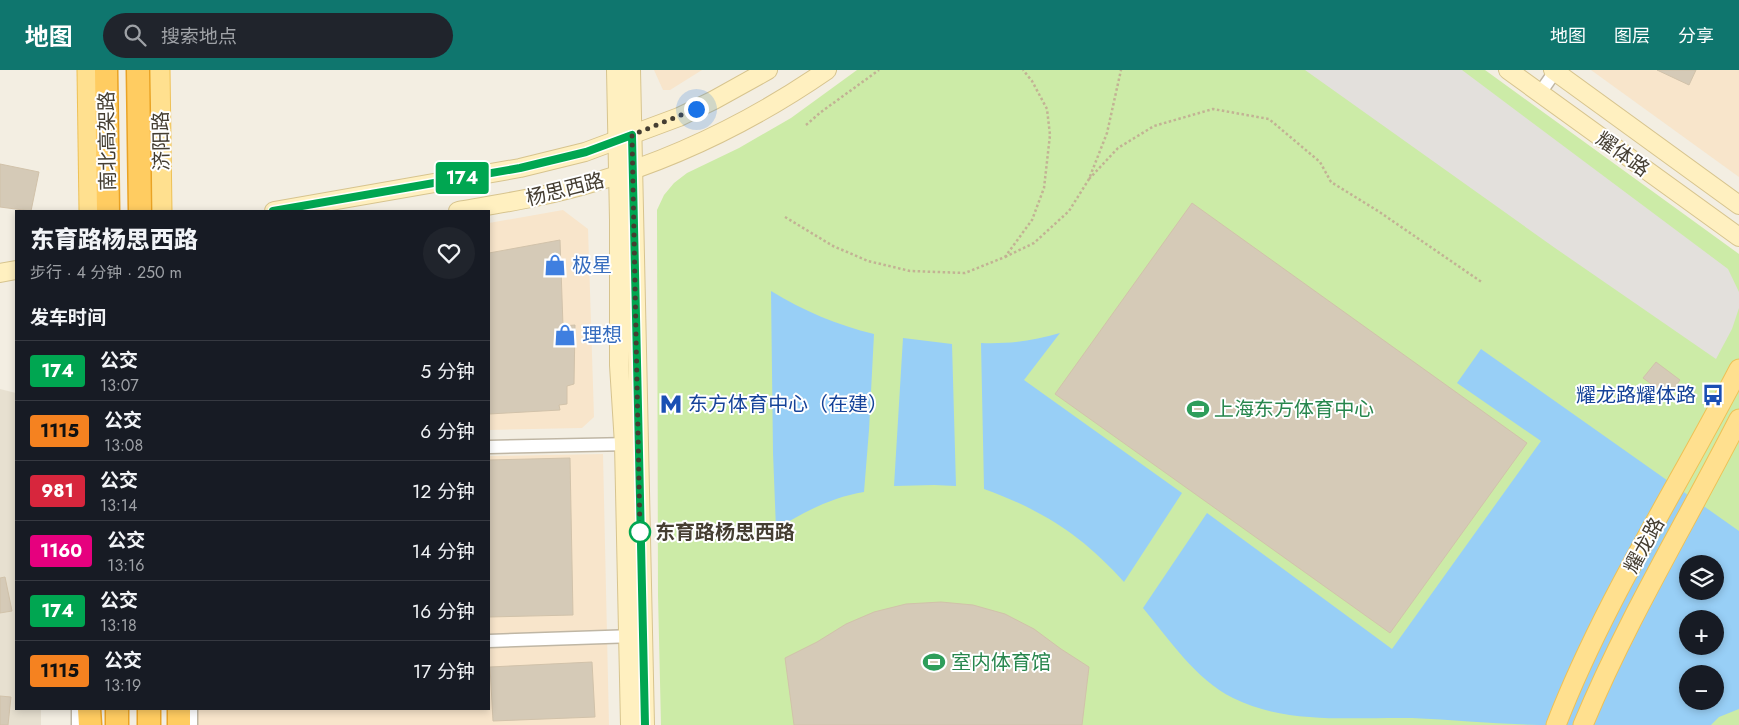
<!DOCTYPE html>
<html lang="zh">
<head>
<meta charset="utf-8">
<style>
  :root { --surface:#171b24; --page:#20242c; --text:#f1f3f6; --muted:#9ea1a6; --line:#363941; --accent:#0f766e }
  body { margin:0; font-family:Jost,"Noto Sans SC",sans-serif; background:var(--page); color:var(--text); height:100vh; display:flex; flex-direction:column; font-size:19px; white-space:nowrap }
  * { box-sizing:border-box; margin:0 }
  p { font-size:16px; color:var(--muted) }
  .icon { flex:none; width:28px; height:28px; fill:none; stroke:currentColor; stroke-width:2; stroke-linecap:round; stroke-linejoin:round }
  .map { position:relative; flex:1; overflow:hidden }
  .panel { position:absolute; left:15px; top:140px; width:475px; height:500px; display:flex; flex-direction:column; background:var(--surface); border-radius:0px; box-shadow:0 2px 8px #0003 }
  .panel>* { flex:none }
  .badge { padding:0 10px; border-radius:4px; font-size:18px; line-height:32px }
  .fabs { position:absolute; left:1679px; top:485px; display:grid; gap:10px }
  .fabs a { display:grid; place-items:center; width:45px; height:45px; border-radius:50%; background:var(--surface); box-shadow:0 2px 8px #0003; font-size:25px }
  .you { position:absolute; width:25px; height:25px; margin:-12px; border:4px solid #fff; border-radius:50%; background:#1a73e8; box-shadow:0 0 0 8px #1a73e833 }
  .map>.badge { position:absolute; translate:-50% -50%; box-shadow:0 0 0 2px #fff }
  h2 { padding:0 15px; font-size:19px; line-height:45px }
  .round { display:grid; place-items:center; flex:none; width:52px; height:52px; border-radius:26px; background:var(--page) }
  .headline { display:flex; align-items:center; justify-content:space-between; height:85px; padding:0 15px }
  h1 { font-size:24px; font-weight:800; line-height:38px }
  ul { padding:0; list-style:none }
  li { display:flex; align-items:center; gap:15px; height:60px; padding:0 15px; border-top:1px solid var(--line) }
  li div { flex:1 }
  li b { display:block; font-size:19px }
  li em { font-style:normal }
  li .badge { min-width:55px; font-weight:700; text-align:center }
  header { display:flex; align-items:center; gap:30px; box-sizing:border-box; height:70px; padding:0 25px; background:var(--accent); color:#fff }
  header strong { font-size:24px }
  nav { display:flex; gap:28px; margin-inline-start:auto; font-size:18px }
  .search { width:350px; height:45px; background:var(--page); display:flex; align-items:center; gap:12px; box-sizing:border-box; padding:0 18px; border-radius:28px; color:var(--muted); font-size:19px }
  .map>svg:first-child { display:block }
  .residential { fill:#e7e0d0 }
  .commercial { fill:#f8e5cb }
  .green { fill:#cceba7; fill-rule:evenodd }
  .parking { fill:#e3e0dc }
  .water { fill:#98cff6; fill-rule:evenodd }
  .building { fill:#d5cab7; stroke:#d1c2aa }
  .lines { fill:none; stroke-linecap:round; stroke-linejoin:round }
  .street-casing { stroke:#bfb6a4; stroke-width:15 }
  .secondary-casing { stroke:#d7c48e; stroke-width:20 }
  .primary-casing { stroke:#eec156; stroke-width:21 }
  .highway-casing { stroke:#eaa325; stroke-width:25 }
  .path { stroke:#c2b294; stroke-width:2.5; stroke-dasharray:2.5 2.5; stroke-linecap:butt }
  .street { stroke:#fff; stroke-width:12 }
  .secondary { stroke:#fff0c0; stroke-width:18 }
  .primary { stroke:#ffe08f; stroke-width:19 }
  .highway { stroke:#ffcc61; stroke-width:22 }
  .line-casing { stroke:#fff; stroke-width:11 }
  .line { stroke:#00a651; stroke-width:8 }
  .walk { stroke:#453e32; stroke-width:5; stroke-dasharray:0 9 }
  .stop-dot { fill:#fff; stroke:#00a651; stroke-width:2.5 }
  .labels { text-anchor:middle; stroke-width:4; stroke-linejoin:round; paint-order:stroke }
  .street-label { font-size:20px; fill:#453e32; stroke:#fff }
  .shop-label { font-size:20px; fill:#366cbe; stroke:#fff; text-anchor:start }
  .transit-label { font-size:20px; fill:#164399; stroke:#fff; text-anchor:end }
  .leisure-label { font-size:20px; fill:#27864d; stroke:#fff; text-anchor:start }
  .stop-label { font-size:20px; font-weight:bold; fill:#453e32; stroke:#fff; text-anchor:start }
</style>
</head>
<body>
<header>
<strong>地图</strong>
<div class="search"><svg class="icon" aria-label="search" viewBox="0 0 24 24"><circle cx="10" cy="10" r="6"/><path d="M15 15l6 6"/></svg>搜索地点</div>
<nav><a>地图</a><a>图层</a><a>分享</a></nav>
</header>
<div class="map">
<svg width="1739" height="655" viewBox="0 0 1739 655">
  <rect width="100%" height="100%" fill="#f3eee2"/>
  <polygon class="residential" points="0,319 16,323 16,639 41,639 41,655 0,655"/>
  <g class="commercial">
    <polygon points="654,0 702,0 670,20 663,20"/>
    <polygon points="1591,0 1739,0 1739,107"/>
    <polygon points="563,140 588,159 594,347 582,358 489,360 489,153"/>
    <polygon points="603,384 609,655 197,655 197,639 489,639 489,386"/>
  </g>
  <path class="green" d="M857,0h628l254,184v471h-1078l-3,-130 -1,-385 7,-15 10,-12 13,-10 52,-25 52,-30zM1688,494h27v27h-27zM1688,549h27v27h-27zM1688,604h27v27h-27z"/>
  <polygon class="parking" points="1305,0 1462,0 1728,199 1739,222 1739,238 1732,259 1716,289 1555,178"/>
  <g class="water">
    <path d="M771,221c33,20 66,34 103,43l-5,96 -5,62c-32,5 -60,20 -88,37l-3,-76z"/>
    <path d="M1060,263l-36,47 158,113 -58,89c-42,-47 -82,-72 -140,-93l-3,-146c28,1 52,-2 79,-10z"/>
    <polygon points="903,268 952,274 956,416 934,415 894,416"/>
    <path d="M1481,279l258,182v178l-20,8 -8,8c-57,0 -114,0 -171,0 -43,-1 -85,-5 -128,-7 -59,-1 -125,7 -179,-20 -38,-19 -64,-59 -90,-90l64,-95 185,136 149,-208 -84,-58zM1688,494h27v27h-27zM1688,549h27v27h-27zM1688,604h27v27h-27z"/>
  </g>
  <g class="building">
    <polygon points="1657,0 1696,0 1689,15"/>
    <polygon points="0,94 39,102 31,141 0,137"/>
    <polygon points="1192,133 1527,373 1390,563 1055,324"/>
    <polygon points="560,170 563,256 575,255 574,314 567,316 567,334 559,335 560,340 489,344 489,183"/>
    <polygon points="1656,292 1680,310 1668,326 1643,308"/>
    <polygon points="570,388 573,545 489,547 489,390"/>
    <polygon points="5,507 12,541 0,543 0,508"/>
    <polygon points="941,532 973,535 1005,544 1034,559 1061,579 1089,597 1082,655 794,655 785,588 817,572 846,554 874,542 906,534"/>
    <polygon points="592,592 595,647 493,651 490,597"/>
    <polygon points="0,626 11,627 8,655 0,655"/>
  </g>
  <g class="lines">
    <g class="street-casing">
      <g id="street">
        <polyline points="1540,23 1556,0"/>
        <polyline points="489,377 631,374"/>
        <polyline points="489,571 635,566"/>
        <polyline points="78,639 78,655"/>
        <polyline points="191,639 191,655"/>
      </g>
    </g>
    <g class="secondary-casing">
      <g id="secondary">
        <polyline points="616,0 619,150 619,295 624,374 630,655"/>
        <polyline points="631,0 645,655"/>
        <polyline points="1508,0 1739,167"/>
        <polyline points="1553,0 1739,135"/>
        <polyline points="274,141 520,98 585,82 679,47 714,30 768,0"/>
        <path d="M458,141c46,-8 92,-15 137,-29 82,-24 161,-63 232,-112"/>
        <polyline points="0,203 16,200"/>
      </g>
    </g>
    <g class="primary-casing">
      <g id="primary">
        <polyline points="87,0 89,141"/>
        <polyline points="160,0 162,141"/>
        <path d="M1556,655c48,-124 122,-238 183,-356"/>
        <path d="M1583,655c44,-106 104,-204 156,-306"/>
      </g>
    </g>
    <g class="highway-casing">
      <g id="highway">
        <polyline points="106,0 108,141"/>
        <polyline points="138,0 140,141"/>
        <polyline points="89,639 90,655"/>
        <polyline points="117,639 117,655"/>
        <polyline points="149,639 149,655"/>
        <polyline points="179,639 179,655"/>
      </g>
    </g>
    <g class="path">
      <polyline points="806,55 821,42 879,0"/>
      <polyline points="1089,109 1118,78 1154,56 1213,39 1269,49 1320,92 1331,112 1378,141 1483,213"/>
      <polyline points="785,147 833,176 868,191 910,201 965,203 1005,187 1032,150 1044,118 1050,65 1047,39 1032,11 1023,0"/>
      <polyline points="1005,187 1034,173 1069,141 1089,109 1107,63 1121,0"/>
    </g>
    <use href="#street" class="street"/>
    <use href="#secondary" class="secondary"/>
    <use href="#primary" class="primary"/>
    <use href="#highway" class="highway"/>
  </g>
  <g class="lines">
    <g class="line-casing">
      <polyline id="line" points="273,141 520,98 586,82 632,65 645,655"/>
    </g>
    <use href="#line" class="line"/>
    <polyline class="walk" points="640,462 632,65 696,39"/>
  </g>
  <defs>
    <g id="shop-bare" transform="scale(1.725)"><path d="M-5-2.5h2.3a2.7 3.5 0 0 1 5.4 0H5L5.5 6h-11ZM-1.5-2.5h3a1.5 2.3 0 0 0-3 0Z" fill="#3f7fe0" stroke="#fff" stroke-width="2.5" paint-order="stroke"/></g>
    <g id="bus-bare" transform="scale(1.725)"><path d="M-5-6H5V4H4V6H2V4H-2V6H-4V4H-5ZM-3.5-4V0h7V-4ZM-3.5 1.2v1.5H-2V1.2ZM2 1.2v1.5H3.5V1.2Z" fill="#1a4fb4" stroke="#fff" stroke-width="2.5" paint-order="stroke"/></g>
    <g id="metro-bare" transform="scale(1.725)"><path d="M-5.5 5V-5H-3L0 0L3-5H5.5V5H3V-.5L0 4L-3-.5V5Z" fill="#1a4fb4" stroke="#fff" stroke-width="2.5" paint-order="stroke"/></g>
    <g id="stadium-bare" transform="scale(1.725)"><path d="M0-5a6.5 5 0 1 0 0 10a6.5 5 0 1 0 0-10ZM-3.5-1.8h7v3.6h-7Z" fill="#2e9e5b" stroke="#fff" stroke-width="2.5" paint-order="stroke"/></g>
  </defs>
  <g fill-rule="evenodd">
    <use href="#shop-bare" x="555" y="195"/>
    <use href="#shop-bare" x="565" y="265"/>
    <use href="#bus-bare" x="1713" y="325"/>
    <use href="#metro-bare" x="671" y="334"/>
    <use href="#stadium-bare" x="1198" y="339"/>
    <use href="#stadium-bare" x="934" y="592"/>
  </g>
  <circle class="stop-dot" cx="640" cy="462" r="10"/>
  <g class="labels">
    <g class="street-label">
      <text transform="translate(107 71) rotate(-91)" y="7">南北高架路</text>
      <text transform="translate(161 71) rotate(-91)" y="7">济阳路</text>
      <text transform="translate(1623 84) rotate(36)" y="7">耀体路</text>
      <text transform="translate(565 119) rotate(-14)" y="7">杨思西路</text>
      <text transform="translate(1644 475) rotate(-61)" y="7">耀龙路</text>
    </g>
    <g class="shop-label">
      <text x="572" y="202">极星</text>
      <text x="582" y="272">理想</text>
    </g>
    <g class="transit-label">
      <text x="1696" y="332">耀龙路耀体路</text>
      <text x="688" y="341" text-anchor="start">东方体育中心（在建）</text>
    </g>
    <g class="leisure-label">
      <text x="1214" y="346">上海东方体育中心</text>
      <text x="951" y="599">室内体育馆</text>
    </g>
    <g class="stop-label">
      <text x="655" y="469">东育路杨思西路</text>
    </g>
  </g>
</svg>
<div class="fabs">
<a><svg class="icon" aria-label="layers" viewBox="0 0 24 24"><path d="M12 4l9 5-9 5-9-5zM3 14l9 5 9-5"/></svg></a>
<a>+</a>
<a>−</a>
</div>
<div class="you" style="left:696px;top:39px"></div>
<b class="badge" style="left:462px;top:108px;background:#00a651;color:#fff">174</b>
<section class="panel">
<div class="headline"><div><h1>东育路杨思西路</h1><p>步行 · 4 分钟 · 250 m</p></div><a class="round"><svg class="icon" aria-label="heart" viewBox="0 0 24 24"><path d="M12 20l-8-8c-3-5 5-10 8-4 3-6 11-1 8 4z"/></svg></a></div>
<h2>发车时间</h2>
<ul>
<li><span class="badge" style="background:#00a651;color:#fff">174</span><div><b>公交</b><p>13:07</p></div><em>5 分钟</em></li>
<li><span class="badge" style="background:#f58220;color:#111">1115</span><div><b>公交</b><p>13:08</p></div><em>6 分钟</em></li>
<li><span class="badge" style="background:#d7263d;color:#fff">981</span><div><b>公交</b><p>13:14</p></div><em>12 分钟</em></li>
<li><span class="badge" style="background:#e6007e;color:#fff">1160</span><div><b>公交</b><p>13:16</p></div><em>14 分钟</em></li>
<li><span class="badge" style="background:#00a651;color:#fff">174</span><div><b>公交</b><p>13:18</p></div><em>16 分钟</em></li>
<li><span class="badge" style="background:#f58220;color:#111">1115</span><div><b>公交</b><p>13:19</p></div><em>17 分钟</em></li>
</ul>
</section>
</div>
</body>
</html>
